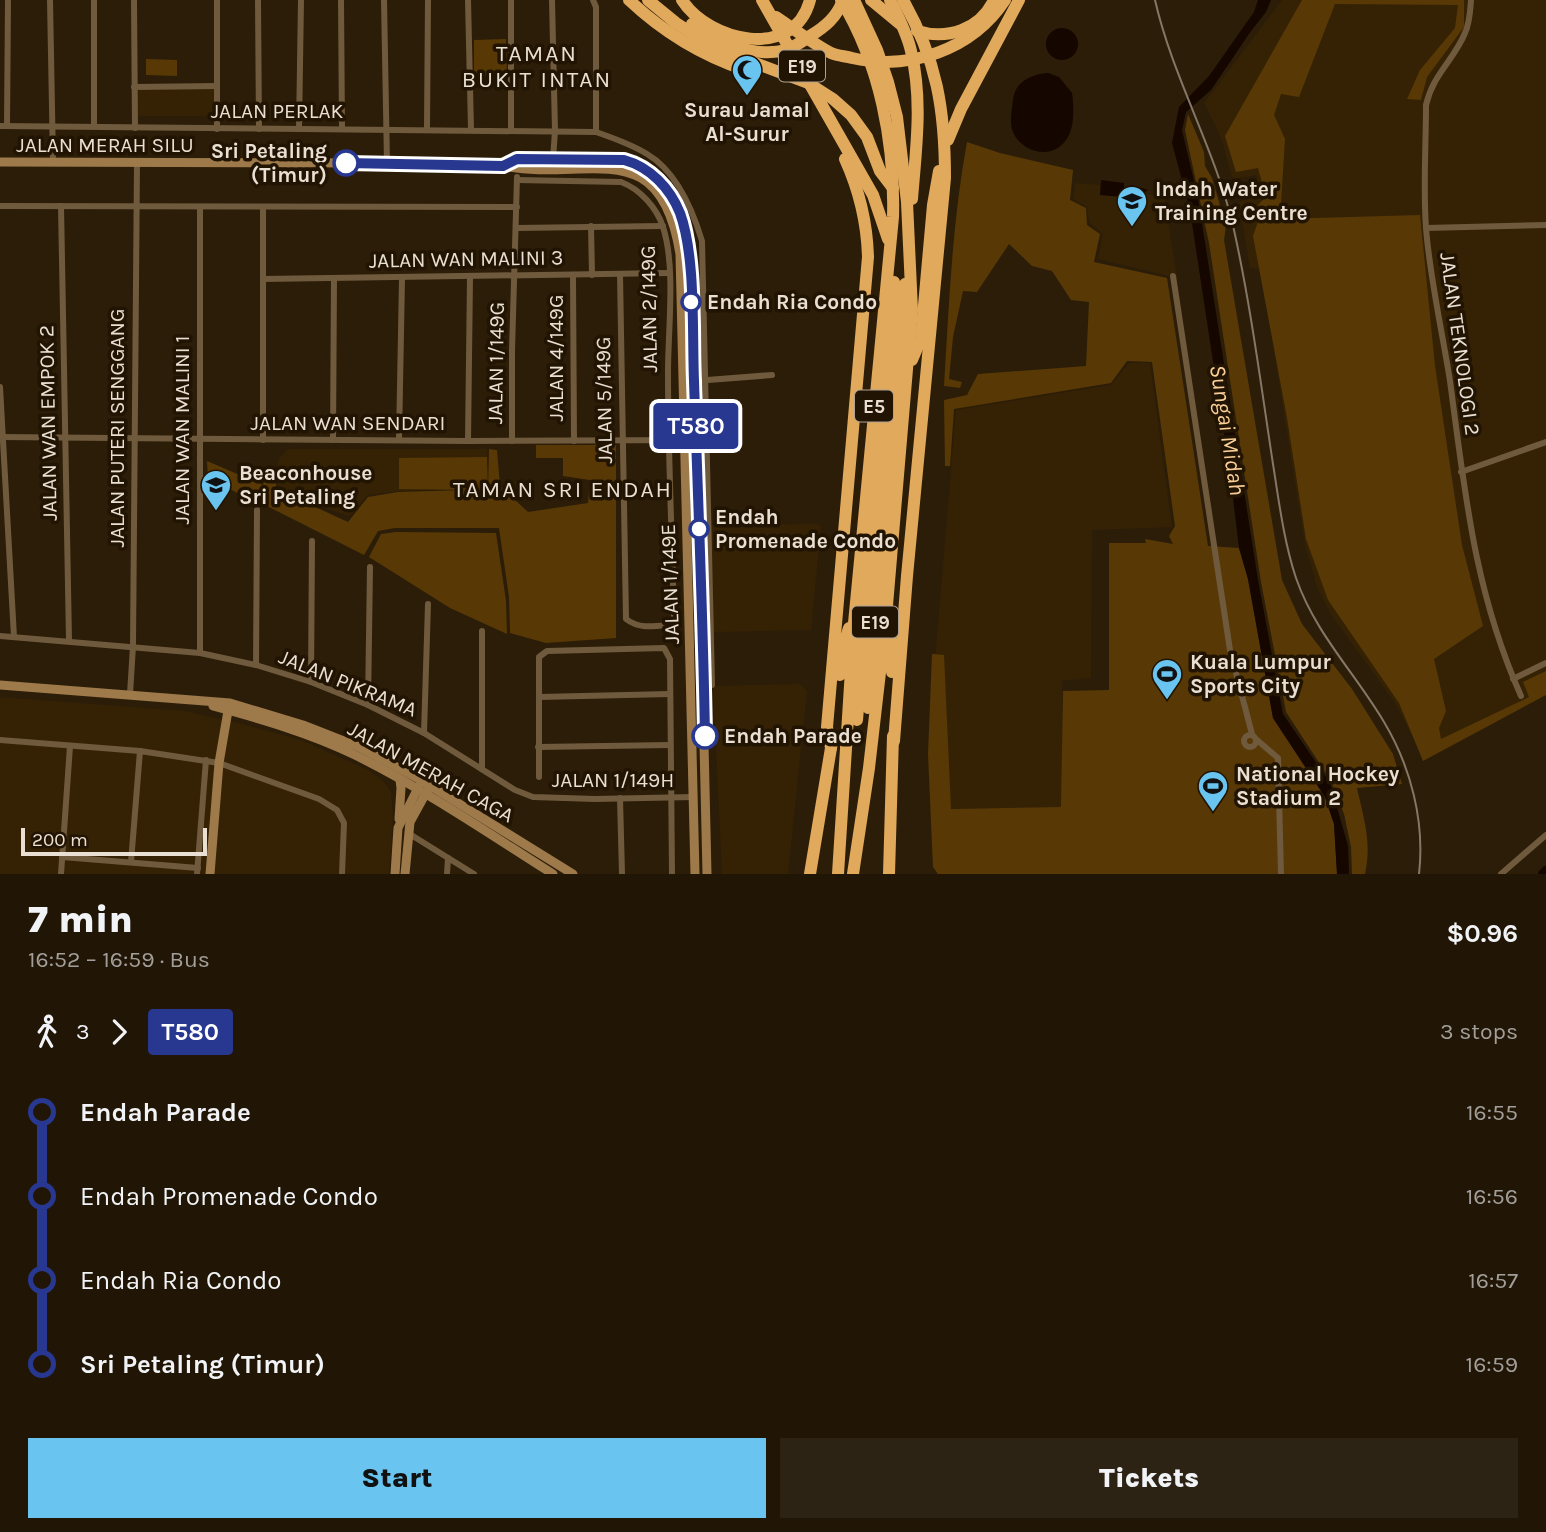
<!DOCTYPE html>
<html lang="en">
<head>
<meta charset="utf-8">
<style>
  :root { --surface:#211606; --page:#2d2314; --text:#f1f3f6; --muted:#a29f9b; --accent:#69c4f0 }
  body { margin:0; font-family:Karla,sans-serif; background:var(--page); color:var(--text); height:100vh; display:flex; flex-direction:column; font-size:26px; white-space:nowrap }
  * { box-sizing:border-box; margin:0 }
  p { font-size:23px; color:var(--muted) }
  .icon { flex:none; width:38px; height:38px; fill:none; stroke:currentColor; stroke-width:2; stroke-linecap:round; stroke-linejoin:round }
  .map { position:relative; height:874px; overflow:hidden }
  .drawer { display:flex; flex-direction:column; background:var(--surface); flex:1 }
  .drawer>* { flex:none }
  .badge { padding:0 14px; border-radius:5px; font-size:24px; line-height:46px }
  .scale { position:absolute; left:21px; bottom:18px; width:186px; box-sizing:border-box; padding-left:7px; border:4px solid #e9dfd2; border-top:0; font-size:19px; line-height:24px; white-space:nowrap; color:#e9dfd2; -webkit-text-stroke:5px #221402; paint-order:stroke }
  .map>.badge { position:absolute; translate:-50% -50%; box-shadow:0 0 0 4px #fff }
  .legs { display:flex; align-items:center; gap:10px; height:77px; padding:0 28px; font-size:23px }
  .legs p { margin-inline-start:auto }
  .overview { display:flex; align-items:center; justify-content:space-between; height:119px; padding:0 28px }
  h1 { font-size:38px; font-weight:800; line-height:52px }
  .action { display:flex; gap:14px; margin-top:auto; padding:14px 28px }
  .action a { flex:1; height:80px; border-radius:0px; background:var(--accent); color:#111; font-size:28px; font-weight:800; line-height:80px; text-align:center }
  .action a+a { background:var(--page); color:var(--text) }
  ul { padding:0 28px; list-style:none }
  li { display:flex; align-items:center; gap:24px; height:84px; font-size:26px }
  li i { display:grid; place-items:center; width:10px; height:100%; margin:0 9px; background:currentColor }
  li i::after { content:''; width:18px; height:18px; margin:-9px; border:5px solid; border-radius:50%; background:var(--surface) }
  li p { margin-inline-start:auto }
  li:first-child i { background:linear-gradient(#0000 50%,currentColor 0) }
  li:last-child i { background:linear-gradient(currentColor 50%,#0000 0) }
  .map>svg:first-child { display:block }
  .built { fill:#352205 }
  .green { fill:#583906 }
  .water { fill:#150600 }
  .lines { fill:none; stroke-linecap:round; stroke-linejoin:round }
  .river { stroke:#150600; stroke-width:10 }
  .street { stroke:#705a3d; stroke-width:6 }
  .secondary { stroke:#9e7a4b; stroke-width:9 }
  .highway { stroke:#e1a95c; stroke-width:12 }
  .tram { stroke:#847766; stroke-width:2 }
  .line-1-casing { stroke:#fff; stroke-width:16 }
  .line-1 { stroke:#283890; stroke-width:10 }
  .stop-1-dot { fill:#fff; stroke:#283890; stroke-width:3.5 }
  .labels { text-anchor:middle; stroke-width:7; stroke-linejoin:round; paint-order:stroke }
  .shield { fill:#221402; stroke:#ada294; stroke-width:2 }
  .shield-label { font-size:19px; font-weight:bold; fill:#e9dfd2 }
  .poi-label { font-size:21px; font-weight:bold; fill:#e9dfd2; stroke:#221402; text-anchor:start }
  .street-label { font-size:21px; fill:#e9dfd2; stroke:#221402 }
  .stop-label { font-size:21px; font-weight:bold; fill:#e9dfd2; stroke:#221402; text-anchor:start }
  .neighbourhood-label { font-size:23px; letter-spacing:2px; fill:#e9dfd2; stroke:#221402 }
  .water-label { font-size:23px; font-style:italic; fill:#facf97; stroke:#221402 }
</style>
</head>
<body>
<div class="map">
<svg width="1546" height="874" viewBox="0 0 1546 874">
  <rect width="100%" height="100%" fill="#2c1d08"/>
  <g class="built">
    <polygon points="1282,0 1546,0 1546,691 1423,756 1395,703 1332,616 1317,587 1305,544 1261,269 1250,268 1239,202 1261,194 1256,175 1235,179 1231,175 1222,140 1204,103"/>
    <polygon points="214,88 215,116 137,116 137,89"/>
    <polygon points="1101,180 1124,183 1124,188 1132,185 1141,187 1142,189 1148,190 1144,194 1164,196 1177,278 1098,259 1103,234 1089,222 1087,207 1073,199 1075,183 1100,185"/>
    <polygon points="1129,363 1150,363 1172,527 1092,530 1091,678 1062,681 1062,807 935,809 934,673 956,410 1111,385"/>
    <polygon points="288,449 487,449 486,487 399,491 368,495 349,516 278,493 278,460"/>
    <polygon points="817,524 821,526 811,630 713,632 711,525"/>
    <polygon points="800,684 807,691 788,874 722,874 713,686"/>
    <polygon points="0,697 184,711 238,723 301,740 368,770 384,782 391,792 393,815 389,874 0,874"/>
  </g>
  <g class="green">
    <polygon points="1302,0 1464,0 1464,27 1427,77 1421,100 1407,99 1420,70 1455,28 1458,5 1335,4 1299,97 1281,94 1274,115 1285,139 1280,219 1420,215 1435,366 1462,545 1483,626 1434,659 1446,711 1439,728 1441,739 1529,697 1523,682 1546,671 1546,695 1423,761 1399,703 1328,600 1306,539 1287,418 1253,236 1259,219 1258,205 1266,197 1258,168 1236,172 1225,136"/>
    <polygon points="506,39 507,75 474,76 474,40"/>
    <polygon points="146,59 177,60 177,76 146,75"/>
    <path d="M1188,114l16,38 1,14 7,12 14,48 -2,14 58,340 20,44 50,65 41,65 9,30 -45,4c7,32 15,54 8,86h-13l-1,-27 -7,-33 -13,-33 -45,-69 -25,-130 -52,-339 -24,-113z"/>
    <path d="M967,142l33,11 73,17 -3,30 16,8 1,17 13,9 -6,28 73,16 41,268 31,2 9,31 25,139 52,79 9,27 3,50h-399l-5,-7 -5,-113 4,-100 12,1 7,154 110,-2 2,-116 46,-1v-147h37l-1,-4 28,5 -4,-8 6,-10 -23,-164 -25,-1 -16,22 -157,26 -4,57h-5l-1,-66 23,-5 11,-21 108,-8 3,-64 -18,-2 -19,-29 -20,-5 -23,-22 -32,48 -14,-1 -10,46 -4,42 13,3 -2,6 -16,-2c5,-81 8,-163 23,-244z"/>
    <path d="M536,445h80v193l-70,5 -36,-10 -1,-36 -10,-69h-104l-17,3 -14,24 -105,-53c-19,-4 -32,-18 -51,-23l-1,-18 56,24 4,-13 9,-2v25l37,11 35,16 20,-25 30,-5 70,-2 -69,-1v-31l88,-1 1,33 1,-41 8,1 3,36 28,26 60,-9 2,-23 -27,-4v-18h-27z"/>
    <polygon points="396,532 496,533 506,601 507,634 450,608 369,557 381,534"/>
  </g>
  <g class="water">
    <polygon points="1258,0 1271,0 1266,12 1251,31 1211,90 1186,112 1182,130 1198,198 1258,580 1283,714 1330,783 1348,846 1349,874 1337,874 1334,824 1325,797 1273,718 1248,579 1239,548 1230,473 1190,210 1172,143 1179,107 1209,76 1254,12"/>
    <circle cx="1062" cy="44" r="16"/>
    <path d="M1048,73l11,4 13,16c2,14 3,35 -6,47 -13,20 -44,13 -53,-8 -4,-9 -1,-22 0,-32 2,-19 19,-26 35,-27z"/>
    <polygon points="1101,180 1124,183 1124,188 1132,185 1148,190 1141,195 1130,195 1124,189 1123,197 1100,195"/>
  </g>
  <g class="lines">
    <polyline class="river" points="1543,874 1546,871"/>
    <g class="street">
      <polyline points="50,0 53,162"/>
      <polyline points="94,0 94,126"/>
      <polyline points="134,0 135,128"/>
      <polyline points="217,0 217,129"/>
      <polyline points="258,0 259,129"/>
      <polyline points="341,0 342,128"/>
      <polyline points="384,0 387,163"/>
      <polyline points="468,0 471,129"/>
      <polyline points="552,0 555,131 553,159"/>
      <polyline points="593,0 596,7 596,132"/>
      <path d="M1471,0c-1,12 -1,22 -6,33 -11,27 -32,41 -39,72 0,41 -3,82 0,123 4,51 16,102 24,153 15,111 24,210 71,315"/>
      <polyline points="134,87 217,86"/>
      <path d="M0,126l596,6c17,6 35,12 51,22 29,17 46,57 55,87l10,444"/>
      <polyline points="7,126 8,0"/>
      <polyline points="427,128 428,0"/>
      <polyline points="299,129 301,0"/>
      <polyline points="511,130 511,0"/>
      <path d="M517,180l104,2c19,7 36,26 42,45 13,40 5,102 5,145 0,82 4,164 6,246v6c-18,2 -34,6 -48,-5l-6,-345"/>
      <polyline points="0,206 517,207"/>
      <polyline points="61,206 69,640"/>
      <polyline points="591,226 592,275"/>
      <polyline points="516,228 663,226"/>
      <polyline points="1426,228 1546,225"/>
      <polyline points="573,276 574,441"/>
      <polyline points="1173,276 1230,650 1252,734"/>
      <polyline points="263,279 669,273"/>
      <polyline points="682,382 772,375"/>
      <polyline points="0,387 14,637"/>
      <polyline points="0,437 468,441 697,440"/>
      <polyline points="263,440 263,208"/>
      <polyline points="333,440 334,278"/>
      <polyline points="399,440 402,278"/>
      <polyline points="468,441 470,277"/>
      <polyline points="512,441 512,351 517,177"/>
      <polyline points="1461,472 1546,442"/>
      <polyline points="482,631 482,769"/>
      <polyline points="0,636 200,653 256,665 311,682 368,705 424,733 515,790 533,797 595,799 694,797"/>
      <polyline points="200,653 200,207"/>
      <polyline points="256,665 257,510"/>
      <polyline points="1513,679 1546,663"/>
      <polyline points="311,682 312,541"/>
      <polyline points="130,694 133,646 137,163"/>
      <polyline points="539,697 670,694"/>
      <polyline points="368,705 370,567"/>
      <polyline points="424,733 428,604"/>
      <circle cx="1250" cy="741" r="6"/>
      <polyline points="0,740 140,751 219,763 319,799 337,810 344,823 342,874"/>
      <polyline points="1257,740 1278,758 1281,874"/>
      <polyline points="538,747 670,745"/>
      <polyline points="539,777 539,657 547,651 664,648 670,659 672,874"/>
      <polyline points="620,798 622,874"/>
      <polyline points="408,833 474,874"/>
      <polyline points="62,857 198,868"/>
      <polyline points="131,862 140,751"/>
      <polyline points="61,874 70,746"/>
      <polyline points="197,874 206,760"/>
      <polyline points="447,874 448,858"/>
      <polyline points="1501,874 1546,835"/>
    </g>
    <g class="secondary">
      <path d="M0,162l387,1 116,3c84,17 157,-36 177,88l15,620"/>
      <polyline points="503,166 518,159 606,158 633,162 664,186 677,206 686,232 691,299 697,440 707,874"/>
      <polyline points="0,685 230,703 303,725 359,747 419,779 573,874"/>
      <path d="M213,706c48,13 97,27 142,49 69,34 133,78 198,119"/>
      <polyline points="399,819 401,788 400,780"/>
      <polyline points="210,874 219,763 229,705"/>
      <polyline points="395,874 398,828 419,786"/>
      <polyline points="405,874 410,822 427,791"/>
    </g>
    <g class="highway">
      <path d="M629,0c34,32 71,55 116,70"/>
      <polyline points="648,0 676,23 713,47 808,83 833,99 851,115 867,137 880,171 893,188"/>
      <path d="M682,0c27,42 112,61 128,0"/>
      <polyline points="762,0 873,195 888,239"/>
      <polyline points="871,0 900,24"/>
      <path d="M890,0c8,16 17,33 21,51 12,49 5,98 1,148"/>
      <path d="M776,17c18,12 36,26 55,36 7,3 14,3 21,5 58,13 120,-8 153,-58"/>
      <path d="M692,24c25,19 63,34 94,26 8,-3 17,-9 24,-14 15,-9 27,-19 33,-36"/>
      <path d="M917,31c30,9 63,-1 77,-31"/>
      <polyline points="948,140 961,109 1019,0"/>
      <polyline points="912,360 921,339 933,205 939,171"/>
      <polyline points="887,632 891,642 892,672"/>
      <polyline points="840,675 842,650 849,628"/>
      <polyline points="868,708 905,284"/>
      <polyline points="857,720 890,345 894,282"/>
      <path d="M894,741l13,-165 38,-398c0,-68 -8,-118 -42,-178"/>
      <path d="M831,748l-4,-21 41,-470c-1,-35 -8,-65 -23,-98"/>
      <polyline points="810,874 832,742"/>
      <path d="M838,874l16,-251 39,-406c2,-74 -13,-153 -52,-217"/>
      <polyline points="853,874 869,768 885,629 912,310 907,202 897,117 888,82 877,50 854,0"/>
      <polyline points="889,874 893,736"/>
    </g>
    <path class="tram" d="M1155,0c18,79 61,150 79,230 17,77 27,156 39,234 6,38 11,78 23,114 19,55 59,95 88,144 27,45 41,100 35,152"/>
  </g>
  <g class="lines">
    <g class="line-1-casing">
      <path id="line-1" d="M346,163l157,3 14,-7 107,1c26,7 46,28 56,53 16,44 12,119 14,168 4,118 9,236 11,355"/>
    </g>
    <use href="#line-1" class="line-1"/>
  </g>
  <defs>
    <g id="mosque-pin" transform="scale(1.575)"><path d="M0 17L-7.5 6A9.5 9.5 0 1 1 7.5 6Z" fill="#69c4f0" stroke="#221402"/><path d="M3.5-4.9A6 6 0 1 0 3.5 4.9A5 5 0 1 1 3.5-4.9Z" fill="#111"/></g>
    <g id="university-pin" transform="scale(1.575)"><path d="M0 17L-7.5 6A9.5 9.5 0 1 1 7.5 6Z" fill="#69c4f0" stroke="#221402"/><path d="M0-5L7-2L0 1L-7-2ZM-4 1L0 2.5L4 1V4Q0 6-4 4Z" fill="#111"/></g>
    <g id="school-pin" transform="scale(1.575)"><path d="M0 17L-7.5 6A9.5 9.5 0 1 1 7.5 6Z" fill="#69c4f0" stroke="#221402"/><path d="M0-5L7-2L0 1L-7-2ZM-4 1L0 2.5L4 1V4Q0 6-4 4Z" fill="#111"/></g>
    <g id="stadium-pin" transform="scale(1.575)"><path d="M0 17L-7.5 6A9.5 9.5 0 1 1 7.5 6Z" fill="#69c4f0" stroke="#221402"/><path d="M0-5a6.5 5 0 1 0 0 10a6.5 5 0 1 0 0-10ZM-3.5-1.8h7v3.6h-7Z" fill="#111"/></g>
  </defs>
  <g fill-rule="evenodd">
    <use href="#mosque-pin" x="747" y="70"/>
    <use href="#university-pin" x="1132" y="201"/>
    <use href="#school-pin" x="216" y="485"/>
    <use href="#stadium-pin" x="1167" y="674"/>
    <use href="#stadium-pin" x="1213" y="786"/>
  </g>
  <g class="stop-1-dot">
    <circle cx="346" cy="163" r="12"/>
    <circle cx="691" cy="302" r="9"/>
    <circle cx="699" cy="529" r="9"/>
    <circle cx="705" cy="736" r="12"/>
  </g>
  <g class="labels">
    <g class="shield">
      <rect x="779" y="50.5" width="46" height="31" rx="5"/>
      <rect x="855" y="390.5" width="38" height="31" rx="5"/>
      <rect x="852" y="606.5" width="46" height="31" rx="5"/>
    </g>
    <g class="shield-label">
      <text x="802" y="73">E19</text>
      <text x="874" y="413">E5</text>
      <text x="875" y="629">E19</text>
    </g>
    <g class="poi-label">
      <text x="747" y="117" text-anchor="middle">Surau Jamal<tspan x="747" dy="24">Al-Surur</tspan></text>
      <text x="1155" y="196">Indah Water<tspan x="1155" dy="24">Training Centre</tspan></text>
      <text x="239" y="480">Beaconhouse<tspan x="239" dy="24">Sri Petaling</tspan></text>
      <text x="1190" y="669">Kuala Lumpur<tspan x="1190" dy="24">Sports City</tspan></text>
      <text x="1236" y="781">National Hockey<tspan x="1236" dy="24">Stadium 2</tspan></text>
    </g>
    <g class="street-label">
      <text x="277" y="118">JALAN PERLAK</text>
      <text x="105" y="152">JALAN MERAH SILU</text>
      <text transform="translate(466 259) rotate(-1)" y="7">JALAN WAN MALINI 3</text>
      <text transform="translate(649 309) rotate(-91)" y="7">JALAN 2/149G</text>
      <text transform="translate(1460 344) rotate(82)" y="7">JALAN TEKNOLOGI 2</text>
      <text transform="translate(556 358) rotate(-90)" y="7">JALAN 4/149G</text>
      <text transform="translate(496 363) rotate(-89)" y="7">JALAN 1/149G</text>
      <text transform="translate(604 400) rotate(-91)" y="7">JALAN 5/149G</text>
      <text transform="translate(48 423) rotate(-91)" y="7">JALAN WAN EMPOK 2</text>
      <text x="348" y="430">JALAN WAN SENDARI</text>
      <text transform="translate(117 428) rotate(-90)" y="7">JALAN PUTERI SENGGANG</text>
      <text transform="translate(182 430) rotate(-90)" y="7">JALAN WAN MALINI 1</text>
      <text transform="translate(670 584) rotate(-92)" y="7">JALAN 1/149E</text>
      <text transform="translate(348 683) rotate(22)" y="7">JALAN PIKRAMA</text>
      <text transform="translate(431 772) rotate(29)" y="7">JALAN MERAH CAGA</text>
      <text x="613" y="787">JALAN 1/149H</text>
    </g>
    <g class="stop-label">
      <text x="327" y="158" text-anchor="end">Sri Petaling<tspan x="327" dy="24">(Timur)</tspan></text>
      <text x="707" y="309">Endah Ria Condo</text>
      <text x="715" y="524">Endah<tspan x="715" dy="24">Promenade Condo</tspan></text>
      <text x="724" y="743">Endah Parade</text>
    </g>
    <g class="neighbourhood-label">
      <text x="537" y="61">TAMAN<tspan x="537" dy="26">BUKIT INTAN</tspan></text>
      <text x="563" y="497">TAMAN SRI ENDAH</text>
    </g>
    <g class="water-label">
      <text transform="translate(1228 430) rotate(81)" y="8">Sungai Midah</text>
    </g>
  </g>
</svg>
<div class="scale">200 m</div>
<b class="badge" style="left:696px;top:426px;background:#283890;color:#fff">T580</b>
</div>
<section class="drawer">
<div class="overview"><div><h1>7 min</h1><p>16:52 – 16:59 · Bus</p></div><b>$0.96</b></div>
<div class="legs"><svg class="icon" aria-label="walk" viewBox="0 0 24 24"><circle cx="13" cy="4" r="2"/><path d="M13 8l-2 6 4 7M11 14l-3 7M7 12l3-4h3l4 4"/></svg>3<svg class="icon" aria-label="forward" viewBox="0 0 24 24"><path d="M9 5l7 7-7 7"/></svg><b class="badge" style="background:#283890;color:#fff">T580</b><p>3 stops</p></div>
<ul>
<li><i style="color:#283890"></i><b>Endah Parade</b><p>16:55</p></li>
<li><i style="color:#283890"></i><span>Endah Promenade Condo</span><p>16:56</p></li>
<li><i style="color:#283890"></i><span>Endah Ria Condo</span><p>16:57</p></li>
<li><i style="color:#283890"></i><b>Sri Petaling (Timur)</b><p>16:59</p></li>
</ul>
<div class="action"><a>Start</a><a>Tickets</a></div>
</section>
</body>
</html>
